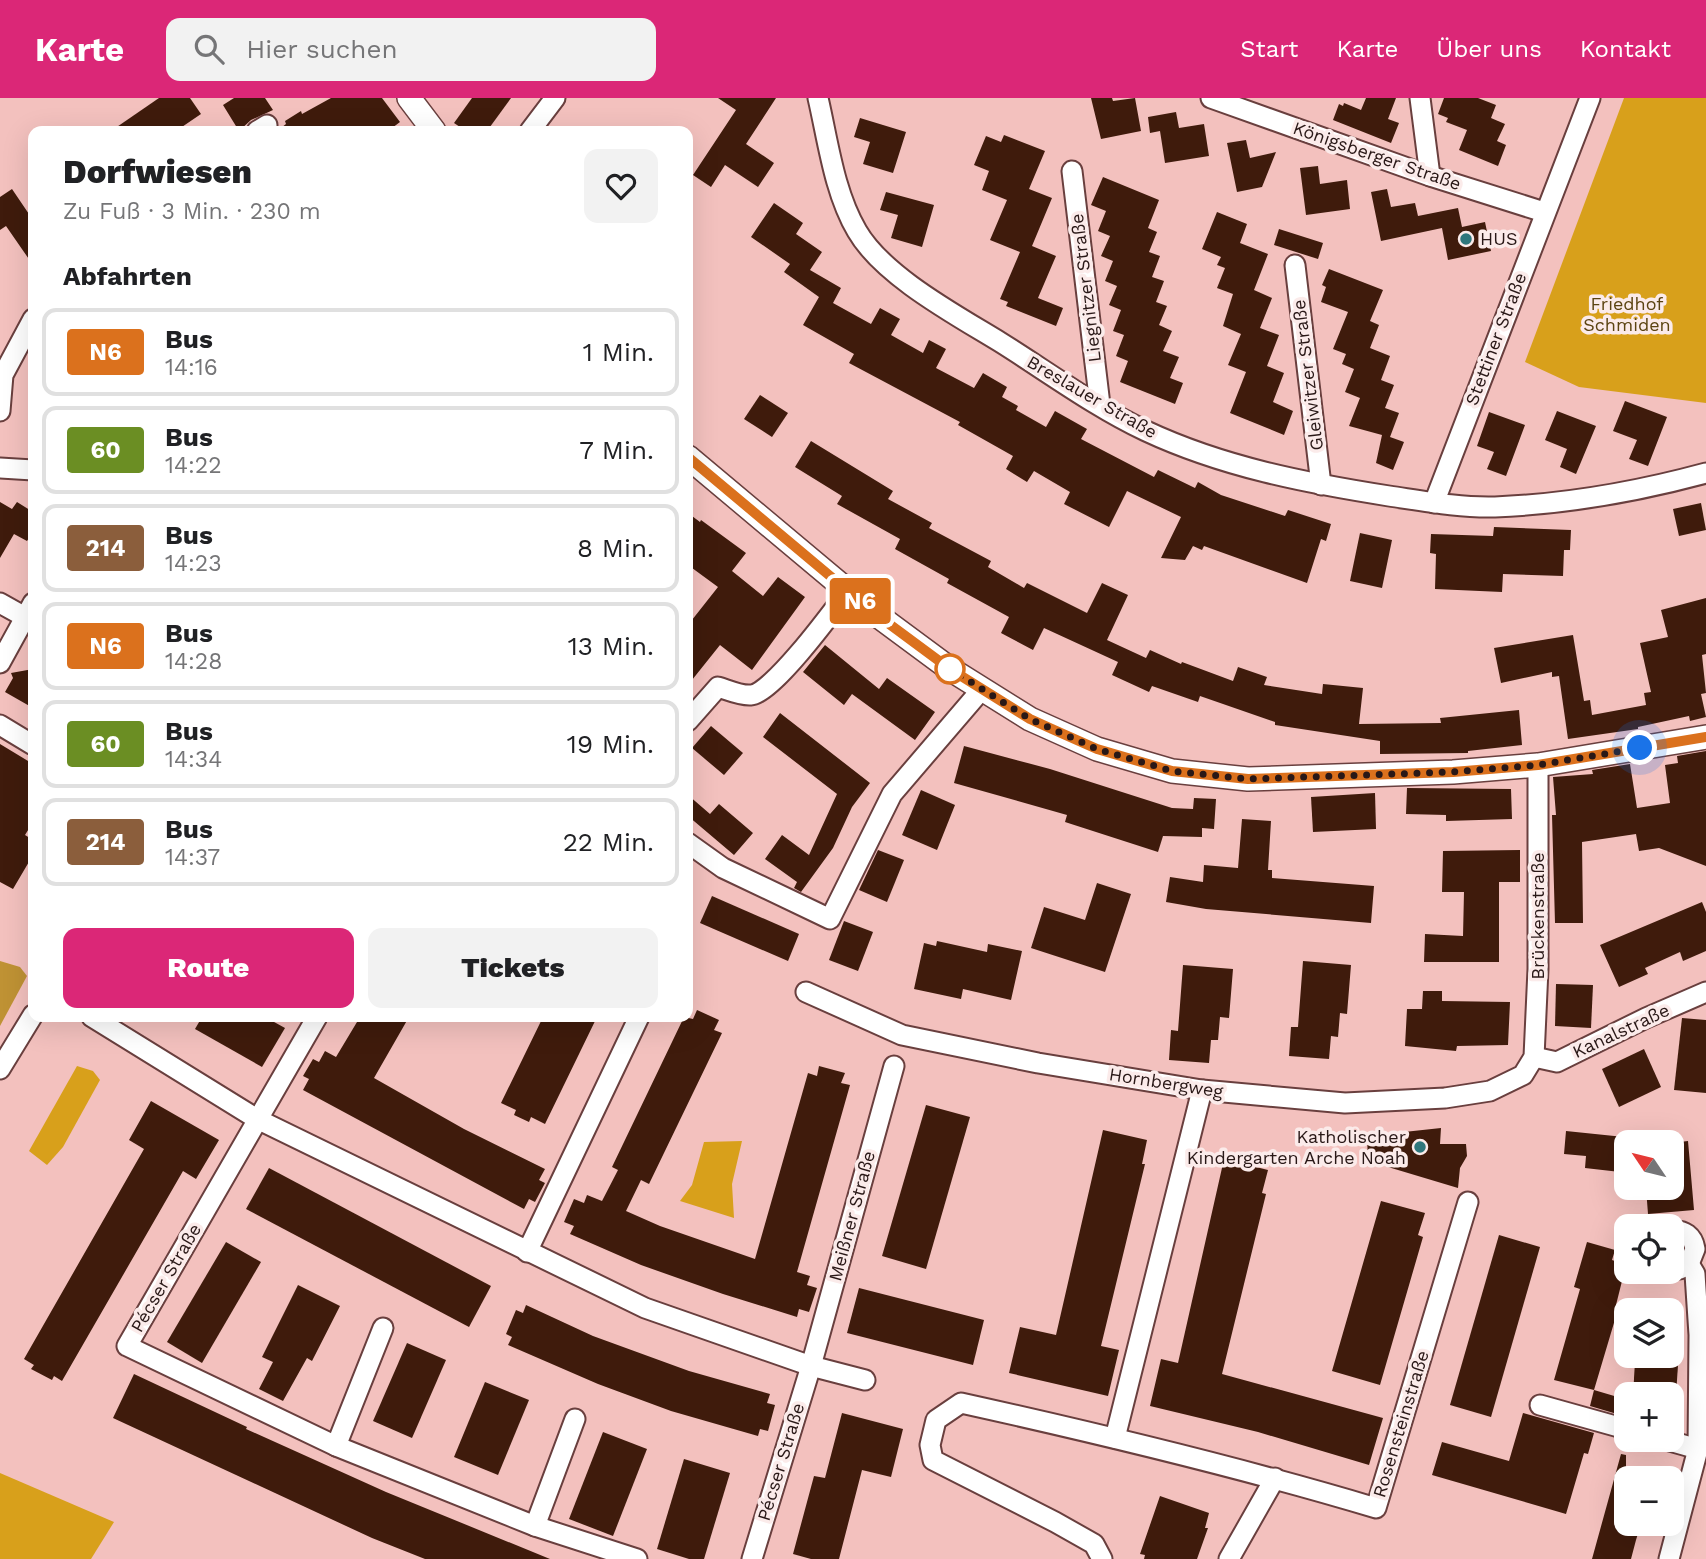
<!DOCTYPE html>
<html lang="de">
<head>
<meta charset="utf-8">
<style>
  :root { --surface:#fff; --page:#f2f2f2; --text:#202124; --muted:#757577; --line:#e0e0e0; --accent:#db2777 }
  body { margin:0; font-family:"Work Sans",sans-serif; background:var(--page); color:var(--text); height:100vh; display:flex; flex-direction:column; font-size:26px; white-space:nowrap }
  * { box-sizing:border-box; margin:0 }
  p { font-size:23px; color:var(--muted) }
  .icon { flex:none; width:38px; height:38px; fill:none; stroke:currentColor; stroke-width:2; stroke-linecap:round; stroke-linejoin:round }
  .map { position:relative; flex:1; overflow:hidden }
  .side { position:absolute; left:28px; top:28px; width:665px; height:896px; display:flex; flex-direction:column; background:var(--surface); border-radius:14px; box-shadow:0 7px 28px #0002 }
  .side>* { flex:none }
  .badge { padding:0 14px; border-radius:5px; font-size:24px; line-height:46px }
  .needle { width:46px; rotate:305deg }
  .buttons { position:absolute; left:1614px; top:1032px; display:grid; gap:14px }
  .buttons a { display:grid; place-items:center; width:70px; height:70px; border-radius:14px; background:var(--surface); box-shadow:0 7px 28px #0002; font-size:35px }
  .you { position:absolute; width:35px; height:35px; margin:-18px; border:5px solid #fff; border-radius:50%; background:#1a73e8; box-shadow:0 0 0 10px #1a73e833 }
  .map>.badge { position:absolute; translate:-50% -50%; box-shadow:0 0 0 4px #fff }
  h2 { padding:0 35px; font-size:26px; line-height:63px }
  .round { display:grid; place-items:center; flex:none; width:74px; height:74px; border-radius:14px; background:var(--page) }
  .headline { display:flex; align-items:center; justify-content:space-between; height:119px; padding:0 35px }
  h1 { font-size:33px; font-weight:800; line-height:52px }
  .primary-button { display:flex; gap:14px; margin-top:auto; padding:14px 35px }
  .primary-button a { flex:1; height:80px; border-radius:14px; background:var(--accent); color:#fff; font-size:28px; font-weight:800; line-height:80px; text-align:center }
  .primary-button a+a { background:var(--page); color:var(--text) }
  ul { padding:0; list-style:none }
  li { display:flex; align-items:center; gap:21px; height:88px; margin:0 14px 10px; padding:0 21px; border:4px solid var(--line); border-radius:14px }
  li div { flex:1 }
  li b { display:block; font-size:26px }
  li em { font-style:normal }
  li .badge { min-width:77px; font-weight:700; text-align:center }
  header { display:flex; align-items:center; gap:42px; box-sizing:border-box; height:98px; padding:0 35px; background:var(--accent); color:#fff }
  header strong { font-size:33px }
  nav { display:flex; gap:38px; margin-inline-start:auto; font-size:24px }
  .search { width:490px; height:63px; background:var(--page); display:flex; align-items:center; gap:18px; box-sizing:border-box; padding:0 24px; border-radius:14px; color:var(--muted); font-size:26px }
  .map>svg:first-child { display:block }
  .green { fill:#d8a01b }
  .forest { fill:#bf9234 }
  .building { fill:#3f1b0c }
  .lines { fill:none; stroke-linecap:round; stroke-linejoin:round }
  .minor-casing { stroke:#693f3e; stroke-width:23 }
  .tertiary-casing { stroke:#693f3e; stroke-width:26 }
  .minor { stroke:#fff; stroke-width:19 }
  .tertiary { stroke:#fff; stroke-width:23 }
  .line-casing { stroke:#fff; stroke-width:16 }
  .line { stroke:#db711d; stroke-width:10 }
  .walk { stroke:#291817; stroke-width:7; stroke-dasharray:0 12.6 }
  .poi-dot { fill:#2e777d; stroke:#fbebea; stroke-width:2.5 }
  .stop-dot { fill:#fff; stroke:#db711d; stroke-width:3.5 }
  .labels { text-anchor:middle; stroke-width:7; stroke-linejoin:round; paint-order:stroke }
  .street-label { font-size:18px; fill:#291817; stroke:#fbebea }
  .poi-label { font-size:18px; fill:#291817; stroke:#fbebea; text-anchor:start }
  .park-label { font-size:18px; fill:#5b4311; stroke:#fbebea }
</style>
</head>
<body>
<header>
<strong>Karte</strong>
<div class="search"><svg class="icon" aria-label="search" viewBox="0 0 24 24"><circle cx="10" cy="10" r="6"/><path d="M15 15l6 6"/></svg>Hier suchen</div>
<nav><a>Start</a><a>Karte</a><a>Über uns</a><a>Kontakt</a></nav>
</header>
<div class="map">
<svg width="1706" height="1461" viewBox="0 0 1706 1461">
  <rect width="100%" height="100%" fill="#f3c1be"/>
  <g class="green">
    <polygon points="1624,0 1706,0 1706,305 1579,289 1525,264"/>
    <polygon points="77,968 93,973 100,982 63,1049 47,1067 29,1053"/>
    <polygon points="742,1043 732,1086 734,1120 680,1103 692,1087 704,1044"/>
    <polygon points="0,1375 114,1424 91,1461 0,1461"/>
  </g>
  <polygon class="forest" points="0,863 20,869 27,878 0,928"/>
  <g class="building">
    <polygon points="159,0 190,0 201,16 176,33 111,33"/>
    <polygon points="234,0 265,0 273,12 251,22 239,33 223,7"/>
    <polygon points="331,0 382,0 400,24 388,33 277,33 286,26 285,23 301,13 302,16"/>
    <polygon points="472,0 511,0 487,33 466,33 454,25"/>
    <polygon points="718,0 776,0 746,46 774,65 758,89 725,67 711,89 693,77 736,12"/>
    <polygon points="1091,0 1112,0 1113,3 1135,0 1141,33 1101,41"/>
    <polygon points="1366,0 1396,0 1388,21 1399,25 1391,45 1333,22 1339,6 1343,8 1344,5 1361,12"/>
    <polygon points="1444,0 1478,0 1496,7 1491,20 1505,26 1497,43 1506,47 1498,68 1459,52 1467,32 1446,24 1448,20 1438,16"/>
    <polygon points="1176,14 1179,30 1204,26 1209,58 1165,65 1160,33 1150,35 1148,19"/>
    <polygon points="860,20 906,34 893,75 863,66 870,44 854,39"/>
    <polygon points="1004,37 1045,53 1029,91 1052,100 1032,148 1056,158 1038,200 1063,210 1056,228 1006,208 1008,204 1000,201 1020,154 990,142 1007,102 982,92 989,73 974,67 986,38 1001,44"/>
    <polygon points="1246,42 1250,60 1276,54 1262,89 1237,94 1227,45"/>
    <polygon points="1318,68 1320,86 1347,82 1350,111 1306,117 1300,70"/>
    <polygon points="1103,79 1159,102 1148,130 1157,134 1149,154 1160,158 1152,179 1164,183 1156,204 1167,208 1159,227 1172,233 1163,253 1179,259 1170,280 1183,285 1175,306 1120,284 1128,263 1116,258 1124,237 1113,233 1121,212 1109,207 1117,188 1105,183 1113,163 1101,158 1110,138 1098,133 1106,113 1091,107"/>
    <polygon points="12,91 33,122 33,167 6,128 0,132 0,99"/>
    <polygon points="1387,91 1391,109 1415,105 1418,118 1458,110 1462,129 1485,124 1491,153 1448,162 1442,130 1381,143 1371,94"/>
    <polygon points="886,94 934,107 922,149 891,140 898,117 880,112"/>
    <polygon points="774,105 803,125 796,136 822,154 810,172 841,190 833,205 871,226 880,210 900,221 891,237 923,255 929,242 946,251 936,270 974,290 983,275 1007,289 1002,299 1018,308 1016,312 1046,329 1055,313 1087,331 1081,341 1154,379 1158,372 1195,390 1198,384 1221,397 1285,418 1288,412 1331,426 1326,443 1321,441 1307,485 1204,448 1202,452 1193,448 1185,462 1161,460 1181,419 1127,393 1109,429 1064,406 1070,394 1034,373 1027,384 1006,371 1013,358 958,327 960,324 849,265 854,256 803,227 819,199 784,174 790,166 751,139"/>
    <polygon points="1217,114 1247,126 1240,145 1268,156 1254,192 1272,200 1260,230 1279,237 1267,268 1284,275 1273,304 1293,313 1284,337 1230,315 1246,274 1228,267 1241,236 1223,228 1233,196 1217,190 1225,170 1217,167 1221,159 1202,151"/>
    <polygon points="1279,131 1323,145 1318,161 1274,147"/>
    <polygon points="1329,171 1383,192 1370,223 1379,227 1370,250 1390,258 1381,282 1394,287 1385,310 1399,315 1390,339 1404,344 1393,372 1376,365 1382,337 1349,328 1360,300 1345,294 1354,271 1342,266 1346,256 1333,251 1348,214 1321,204 1326,189 1322,187"/>
    <polygon points="760,297 788,315 772,339 744,321"/>
    <polygon points="1625,303 1667,319 1648,368 1629,361 1637,342 1613,333"/>
    <polygon points="1557,313 1596,328 1576,376 1560,369 1567,351 1545,342"/>
    <polygon points="1489,314 1525,327 1506,378 1487,371 1494,354 1477,348"/>
    <polygon points="811,343 893,393 888,401 932,425 929,430 991,463 988,469 1024,490 1027,485 1087,515 1102,485 1128,497 1107,542 1146,560 1150,552 1181,566 1182,564 1233,583 1238,569 1267,579 1264,587 1322,596 1323,586 1363,590 1359,626 1441,625 1440,620 1519,612 1522,647 1468,653 1468,655 1380,656 1380,643 1275,627 1275,624 1200,598 1198,604 1152,588 1149,594 1112,577 1118,564 1044,530 1033,552 1001,535 1009,519 947,485 949,481 895,451 900,441 837,406 842,398 795,369"/>
    <polygon points="0,404 12,411 17,404 33,414 33,434 27,443 14,436 0,460"/>
    <polygon points="1701,405 1706,432 1679,438 1673,411"/>
    <polygon points="688,415 700,424 701,422 746,455 732,473 763,498 778,479 805,499 752,572 720,547 688,587 688,527 718,489 688,467"/>
    <polygon points="1494,429 1571,432 1570,452 1564,452 1563,478 1503,476 1502,494 1435,491 1436,456 1430,455 1431,436 1493,438"/>
    <polygon points="1360,435 1392,442 1382,490 1350,483"/>
    <polygon points="1706,500 1706,556 1702,557 1706,595 1701,596 1706,619 1690,623 1689,618 1638,629 1638,631 1568,641 1559,578 1552,579 1552,574 1501,585 1494,550 1573,537 1584,603 1590,602 1592,617 1646,607 1644,595 1651,594 1640,545 1668,539 1661,512"/>
    <polygon points="825,547 879,591 887,580 935,614 915,642 852,596 844,607 803,574"/>
    <polygon points="33,571 33,610 5,594 13,580 11,575"/>
    <polygon points="780,615 870,685 852,709 833,750 801,794 794,790 797,784 765,761 782,737 809,757 837,696 763,639"/>
    <polygon points="711,628 743,655 724,677 692,650"/>
    <polygon points="0,646 33,666 33,724 25,737 33,742 33,757 13,791 0,784"/>
    <polygon points="964,648 1050,671 1172,710 1193,711 1194,700 1216,701 1214,731 1202,730 1202,739 1163,738 1158,754 1065,724 1067,717 954,685"/>
    <polygon points="1706,653 1706,768 1659,750 1639,753 1636,736 1582,744 1583,825 1555,825 1552,717 1556,717 1553,679 1593,676 1592,672 1630,666 1637,710 1670,705 1665,667 1678,665 1677,658"/>
    <polygon points="1407,690 1511,691 1512,721 1446,723 1446,717 1406,716"/>
    <polygon points="921,692 955,707 937,752 902,737"/>
    <polygon points="1375,695 1376,731 1313,734 1311,699"/>
    <polygon points="688,697 710,716 719,706 753,735 734,757 688,718"/>
    <polygon points="1242,721 1271,723 1268,772 1272,772 1272,780 1374,788 1371,825 1206,811 1166,804 1170,779 1203,784 1204,767 1238,770"/>
    <polygon points="878,752 904,762 887,804 859,792"/>
    <polygon points="1520,752 1520,784 1499,784 1499,864 1424,864 1425,836 1463,838 1464,794 1442,794 1443,753"/>
    <polygon points="1097,785 1131,796 1105,874 1031,850 1044,809 1085,822"/>
    <polygon points="712,798 799,836 788,863 700,825"/>
    <polygon points="1702,804 1706,814 1706,853 1683,863 1680,854 1645,870 1648,876 1619,889 1600,847"/>
    <polygon points="844,823 873,834 858,873 829,862"/>
    <polygon points="937,843 987,854 988,846 1022,853 1011,902 963,891 961,901 914,891 924,845 936,848"/>
    <polygon points="1303,863 1351,867 1347,916 1340,915 1338,939 1331,938 1329,961 1289,958 1291,929 1298,929"/>
    <polygon points="1183,867 1233,871 1229,920 1220,919 1218,942 1211,942 1209,965 1169,962 1171,932 1178,933"/>
    <polygon points="1556,886 1593,887 1591,930 1555,928"/>
    <polygon points="1423,893 1442,893 1442,903 1510,904 1508,947 1457,948 1456,953 1405,948 1407,911 1422,911"/>
    <polygon points="697,912 719,922 714,932 722,935 649,1086 641,1082 626,1113 660,1128 755,1161 808,975 817,978 819,968 845,975 841,985 850,987 797,1174 810,1178 807,1187 817,1190 809,1214 799,1211 797,1219 723,1196 641,1167 570,1136 574,1128 564,1124 574,1101 584,1105 587,1097 602,1103 618,1072 612,1069 684,919 693,921"/>
    <polygon points="202,919 265,919 285,930 262,969 195,931"/>
    <polygon points="360,919 409,919 374,980 464,1031 545,1071 539,1082 545,1085 535,1104 529,1101 524,1111 303,992 309,981 303,978 313,961 319,964 325,953 336,959"/>
    <polygon points="543,919 597,919 545,1026 531,1019 529,1024 514,1017 516,1012 501,1005"/>
    <polygon points="1682,920 1706,922 1706,995 1674,992"/>
    <polygon points="1644,951 1661,989 1619,1009 1602,971"/>
    <polygon points="151,1003 219,1042 196,1081 183,1073 62,1283 54,1278 52,1282 31,1271 34,1267 24,1261 144,1051 129,1042"/>
    <polygon points="926,1007 970,1019 926,1171 882,1158"/>
    <polygon points="1441,1030 1440,1046 1466,1046 1467,1058 1460,1070 1458,1090 1368,1063 1367,1038"/>
    <polygon points="1103,1032 1147,1042 1142,1066 1145,1066 1101,1248 1119,1252 1108,1298 1009,1275 1020,1229 1056,1237"/>
    <polygon points="1566,1033 1624,1039 1620,1074 1585,1070 1586,1058 1564,1056"/>
    <polygon points="1688,1043 1694,1112 1648,1116 1646,1090 1671,1090 1671,1045"/>
    <polygon points="1224,1061 1268,1072 1262,1095 1266,1096 1222,1276 1383,1320 1369,1367 1258,1334 1150,1308 1161,1261 1178,1265"/>
    <polygon points="269,1070 491,1188 469,1229 246,1111"/>
    <polygon points="1381,1103 1425,1115 1418,1137 1423,1139 1380,1287 1332,1273"/>
    <polygon points="1499,1137 1540,1149 1491,1319 1450,1307"/>
    <polygon points="226,1144 261,1164 202,1265 167,1244"/>
    <polygon points="1587,1144 1615,1152 1612,1162 1626,1167 1616,1207 1619,1208 1594,1292 1554,1282 1580,1191 1574,1189"/>
    <polygon points="298,1187 340,1208 312,1263 307,1260 283,1303 259,1291 273,1264 262,1259"/>
    <polygon points="859,1190 984,1222 973,1267 847,1235"/>
    <polygon points="526,1207 593,1238 689,1273 770,1296 767,1305 775,1307 768,1333 760,1331 758,1338 671,1313 598,1286 508,1247 512,1239 506,1236 516,1212 523,1215"/>
    <polygon points="407,1245 446,1262 412,1340 373,1323"/>
    <polygon points="1635,1264 1678,1267 1676,1297 1633,1297"/>
    <polygon points="134,1276 247,1329 246,1331 386,1394 550,1461 425,1461 372,1440 113,1320"/>
    <polygon points="485,1284 529,1302 498,1377 454,1359"/>
    <polygon points="1594,1292 1621,1300 1617,1316 1590,1308"/>
    <polygon points="842,1315 903,1331 891,1379 862,1372 839,1461 811,1461 793,1456 814,1378 825,1380"/>
    <polygon points="1523,1315 1594,1335 1588,1356 1584,1355 1566,1416 1432,1377 1442,1344 1509,1363"/>
    <polygon points="603,1334 647,1351 613,1438 569,1421"/>
    <polygon points="1621,1356 1626,1357 1626,1426 1641,1426 1636,1442 1631,1461 1592,1461"/>
    <polygon points="684,1361 730,1375 704,1461 689,1461 657,1451"/>
    <polygon points="1160,1398 1209,1415 1205,1430 1208,1430 1197,1461 1144,1461 1145,1457 1140,1456"/>
  </g>
  <g class="lines">
    <g class="minor-casing">
      <g id="minor">
        <path d="M818,0c10,43 16,94 39,133 26,45 99,84 143,111 48,30 95,65 146,89 77,36 160,52 243,65 34,5 71,12 106,11 73,-3 141,-15 211,-34"/>
        <polyline points="1211,0 1430,78 1544,114"/>
        <polyline points="1420,0 1430,78"/>
        <polyline points="257,33 267,27"/>
        <polyline points="530,33 555,0"/>
        <polyline points="1072,73 1100,307"/>
        <polyline points="1295,167 1321,387"/>
        <polyline points="0,313 3,277 33,221"/>
        <polyline points="0,370 33,372"/>
        <polyline points="1434,405 1590,0"/>
        <polyline points="0,505 25,519"/>
        <polyline points="0,565 33,505"/>
        <path d="M688,623l30,-34c10,3 23,9 33,8 21,-1 82,-84 97,-104"/>
        <polyline points="0,627 33,647"/>
        <polyline points="688,745 723,770 830,821 892,696 982,591"/>
        <polyline points="806,894 902,937 1038,965 1202,992 1345,1005 1445,1000 1490,993 1523,977 1534,959 1538,871 1538,667"/>
        <polyline points="92,919 257,1021 645,1210 811,1268 865,1282"/>
        <polyline points="317,919 127,1248 336,1348 535,1428 637,1461"/>
        <polyline points="1534,959 1557,964 1646,920 1706,894"/>
        <polyline points="0,971 33,917"/>
        <path d="M1671,1133c13,-2 22,5 24,18l-6,15 -9,5 -9,-1"/>
        <polyline points="527,1154 639,919"/>
        <polyline points="1540,1307 1626,1331"/>
        <polyline points="1115,1340 1202,992"/>
        <polyline points="1666,1342 1698,1351"/>
        <polyline points="336,1348 383,1230"/>
        <polyline points="535,1428 575,1321"/>
        <polyline points="752,1461 811,1268 894,968"/>
        <path d="M1102,1461l-8,-15 -39,-22 -122,-62 -3,-15 6,-25 25,-17c140,31 278,64 415,105l92,-306"/>
        <polyline points="1229,1461 1275,1380"/>
        <polyline points="1669,1461 1698,1351 1699,1237 1695,1176 1689,1166"/>
      </g>
    </g>
    <g class="tertiary-casing">
      <g id="tertiary">
        <polyline points="409,0 434,33"/>
        <polyline points="688,359 873,514 950,571 1030,621 1097,651 1172,673 1248,681 1453,674 1538,667 1706,639"/>
      </g>
    </g>
    <use href="#minor" class="minor"/>
    <use href="#tertiary" class="tertiary"/>
  </g>
  <g class="lines">
    <g class="line-casing">
      <polyline id="line" points="688,359 873,514 950,571 1030,621 1052,631 1097,651 1172,673 1248,681 1453,674 1538,667 1706,639"/>
    </g>
    <use href="#line" class="line"/>
    <polyline class="walk" points="950,571 1030,621 1097,651 1172,673 1248,681 1453,674 1538,667 1640,650"/>
  </g>
  <g class="poi-dot">
    <circle cx="1466" cy="141" r="7"/>
    <circle cx="1420" cy="1049" r="7"/>
  </g>
  <circle class="stop-dot" cx="950" cy="571" r="14"/>
  <g class="labels">
    <g class="street-label">
      <text transform="translate(1377 58) rotate(19)" y="6">Königsberger Straße</text>
      <text transform="translate(1086 190) rotate(-97)" y="6">Liegnitzer Straße</text>
      <text transform="translate(1496 241) rotate(-69)" y="6">Stettiner Straße</text>
      <text transform="translate(1308 277) rotate(-97)" y="6">Gleiwitzer Straße</text>
      <text transform="translate(1092 299) rotate(30)" y="6">Breslauer Straße</text>
      <text transform="translate(1538 818) rotate(-90)" y="6">Brückenstraße</text>
      <text transform="translate(1621 933) rotate(-25)" y="6">Kanalstraße</text>
      <text transform="translate(1166 985) rotate(9)" y="6">Hornbergweg</text>
      <text transform="translate(852 1118) rotate(-75)" y="6">Meißner Straße</text>
      <text transform="translate(166 1180) rotate(-60)" y="6">Pécser Straße</text>
      <text transform="translate(1401 1326) rotate(-73)" y="6">Rosensteinstraße</text>
      <text transform="translate(781 1364) rotate(-73)" y="6">Pécser Straße</text>
    </g>
    <g class="poi-label">
      <text x="1480" y="147">HUS</text>
      <text x="1406" y="1045" text-anchor="end">Katholischer<tspan x="1406" dy="21">Kindergarten Arche Noah</tspan></text>
    </g>
    <g class="park-label">
      <text x="1627" y="212">Friedhof<tspan x="1627" dy="21">Schmiden</tspan></text>
    </g>
  </g>
</svg>
<div class="buttons">
<a><svg class="needle" viewBox="-14 -14 28 28"><path d="M0-13l5 13h-10z" fill="#e53935"/><path d="M0 13l5-13h-10z" fill="#757577"/></svg></a>
<a><svg class="icon" aria-label="locate" viewBox="0 0 24 24"><circle cx="12" cy="12" r="6"/><path d="M12 2v4M12 18v4M2 12h4M18 12h4"/></svg></a>
<a><svg class="icon" aria-label="layers" viewBox="0 0 24 24"><path d="M12 4l9 5-9 5-9-5zM3 14l9 5 9-5"/></svg></a>
<a>+</a>
<a>−</a>
</div>
<div class="you" style="left:1640px;top:650px"></div>
<b class="badge" style="left:860px;top:503px;background:#db711d;color:#fff">N6</b>
<section class="side">
<div class="headline"><div><h1>Dorfwiesen</h1><p>Zu Fuß · 3 Min. · 230 m</p></div><a class="round"><svg class="icon" aria-label="heart" viewBox="0 0 24 24"><path d="M12 20l-8-8c-3-5 5-10 8-4 3-6 11-1 8 4z"/></svg></a></div>
<h2>Abfahrten</h2>
<ul>
<li><span class="badge" style="background:#db711d;color:#fff">N6</span><div><b>Bus</b><p>14:16</p></div><em>1 Min.</em></li>
<li><span class="badge" style="background:#6b8e23;color:#fff">60</span><div><b>Bus</b><p>14:22</p></div><em>7 Min.</em></li>
<li><span class="badge" style="background:#8b5e3c;color:#fff">214</span><div><b>Bus</b><p>14:23</p></div><em>8 Min.</em></li>
<li><span class="badge" style="background:#db711d;color:#fff">N6</span><div><b>Bus</b><p>14:28</p></div><em>13 Min.</em></li>
<li><span class="badge" style="background:#6b8e23;color:#fff">60</span><div><b>Bus</b><p>14:34</p></div><em>19 Min.</em></li>
<li><span class="badge" style="background:#8b5e3c;color:#fff">214</span><div><b>Bus</b><p>14:37</p></div><em>22 Min.</em></li>
</ul>
<div class="primary-button"><a>Route</a><a>Tickets</a></div>
</section>
</div>
</body>
</html>
